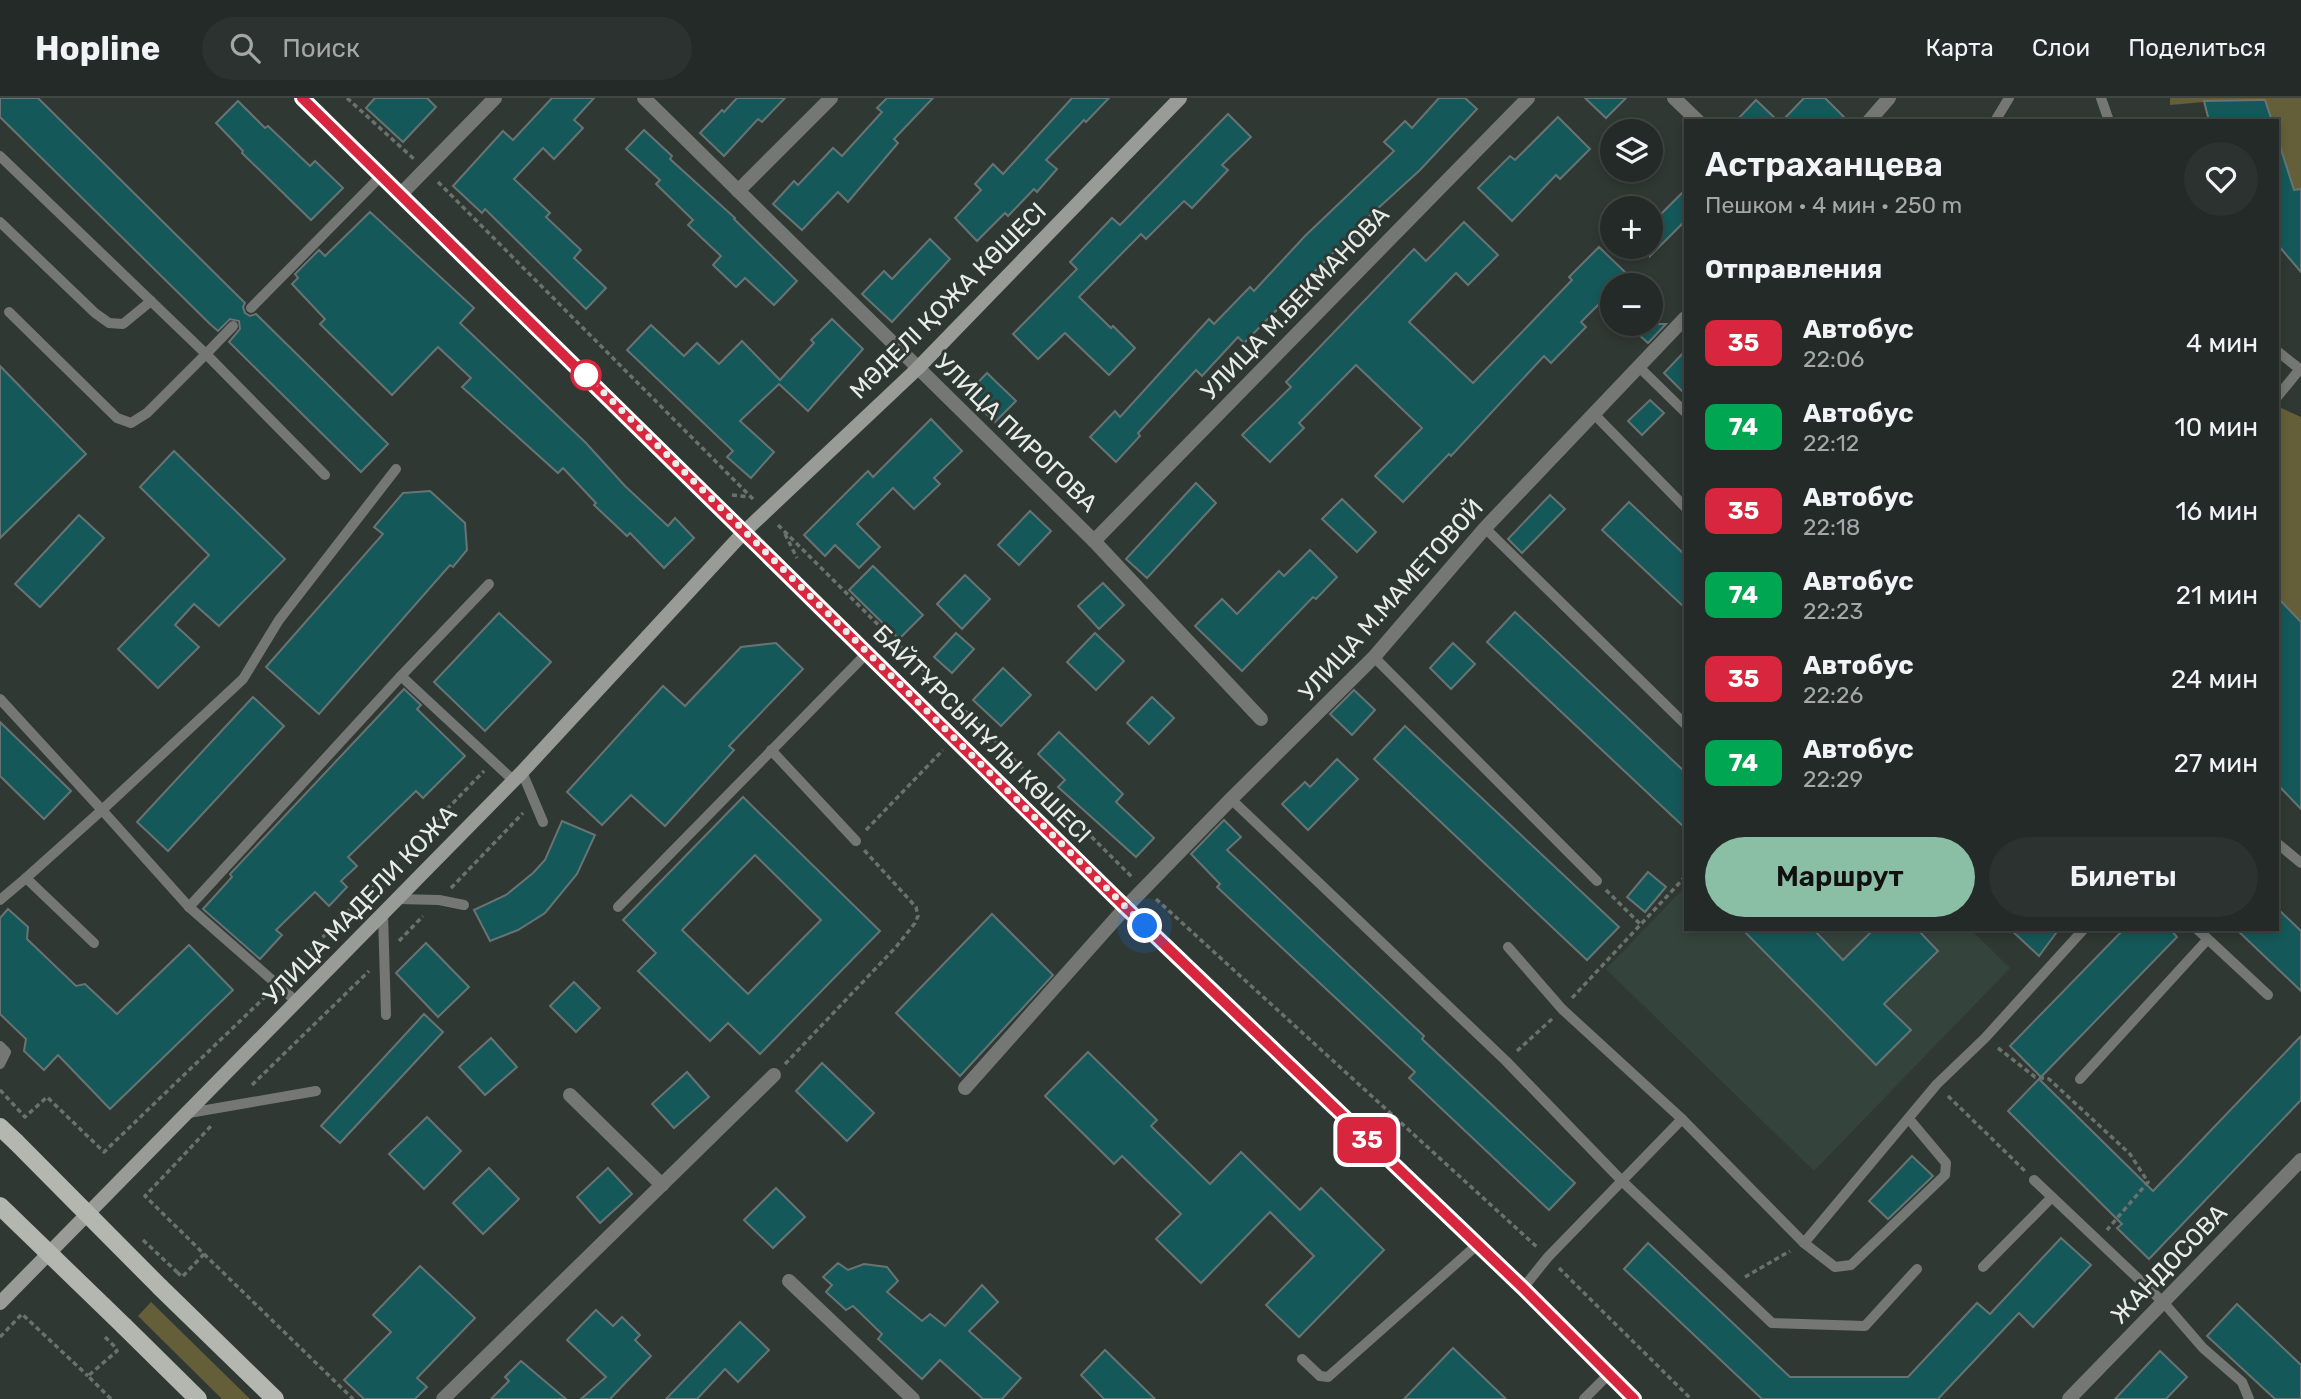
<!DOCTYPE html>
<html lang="ru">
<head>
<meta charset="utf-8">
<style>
  :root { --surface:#242a27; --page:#2c322f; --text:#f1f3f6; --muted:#a3a7a7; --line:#414644; --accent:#8abfa5 }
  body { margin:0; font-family:Rubik,sans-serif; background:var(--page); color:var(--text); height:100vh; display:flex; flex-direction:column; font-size:26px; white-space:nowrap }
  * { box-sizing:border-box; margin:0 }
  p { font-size:23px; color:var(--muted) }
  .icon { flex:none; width:38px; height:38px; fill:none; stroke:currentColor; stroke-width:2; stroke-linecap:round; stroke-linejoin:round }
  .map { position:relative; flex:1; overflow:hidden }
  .sheet { position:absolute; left:1684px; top:21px; width:595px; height:812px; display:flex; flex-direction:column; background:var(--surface); border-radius:0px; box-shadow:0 4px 10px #0003,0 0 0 2px var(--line) }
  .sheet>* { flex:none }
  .badge { padding:0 14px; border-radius:10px; font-size:24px; line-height:46px }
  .fabs { position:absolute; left:1600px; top:21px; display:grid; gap:14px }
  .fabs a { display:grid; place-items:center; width:63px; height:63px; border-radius:50%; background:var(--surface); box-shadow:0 4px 10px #0003,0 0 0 2px var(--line); font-size:35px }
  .you { position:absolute; width:35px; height:35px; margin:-18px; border:5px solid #fff; border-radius:50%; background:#1a73e8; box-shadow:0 0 0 10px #1a73e833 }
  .map>.badge { position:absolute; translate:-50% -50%; box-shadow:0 0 0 4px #fff }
  h2 { padding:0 21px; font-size:26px; line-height:63px }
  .round { display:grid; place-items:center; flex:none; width:74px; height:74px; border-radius:37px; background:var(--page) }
  .headline { display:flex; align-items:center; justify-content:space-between; height:119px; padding:0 21px }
  h1 { font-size:33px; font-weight:600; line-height:52px }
  .action { display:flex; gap:14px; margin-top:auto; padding:14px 21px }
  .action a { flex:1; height:80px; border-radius:42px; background:var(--accent); color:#111; font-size:28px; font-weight:600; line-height:80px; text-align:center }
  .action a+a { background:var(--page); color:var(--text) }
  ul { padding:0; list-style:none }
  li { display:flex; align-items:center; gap:21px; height:84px; padding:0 21px }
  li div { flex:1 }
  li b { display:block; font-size:26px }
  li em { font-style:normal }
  li .badge { min-width:77px; font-weight:700; text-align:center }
  header { display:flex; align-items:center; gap:42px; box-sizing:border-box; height:98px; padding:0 35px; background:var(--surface); border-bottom:2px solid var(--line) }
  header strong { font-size:33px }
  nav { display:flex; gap:38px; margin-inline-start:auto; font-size:24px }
  .search { width:490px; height:63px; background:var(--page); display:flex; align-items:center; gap:18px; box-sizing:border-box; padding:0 24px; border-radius:38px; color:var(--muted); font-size:26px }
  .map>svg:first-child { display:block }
  .built { fill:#35433d }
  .green { fill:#645f38 }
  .building { fill:#155859; stroke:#687373; stroke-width:2; fill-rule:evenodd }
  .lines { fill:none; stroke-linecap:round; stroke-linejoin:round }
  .path { stroke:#6b726e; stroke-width:3.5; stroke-dasharray:5 3.5; stroke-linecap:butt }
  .service { stroke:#757774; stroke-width:10 }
  .minor { stroke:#757774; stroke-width:14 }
  .secondary { stroke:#989b96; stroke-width:14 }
  .primary { stroke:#b3b7b0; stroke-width:18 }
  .path-bridge { stroke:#6b726e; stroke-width:3.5; stroke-dasharray:5 3.5; stroke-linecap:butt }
  .primary-bridge { stroke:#b3b7b0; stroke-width:18 }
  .line-casing { stroke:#fff; stroke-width:16 }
  .line { stroke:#d7263d; stroke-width:10 }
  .walk { stroke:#e8edea; stroke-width:7; stroke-dasharray:0 12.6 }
  .stop-dot { fill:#fff; stroke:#d7263d; stroke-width:3.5 }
  .labels { text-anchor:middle; stroke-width:6; stroke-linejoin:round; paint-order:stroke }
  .street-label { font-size:24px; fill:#e8edea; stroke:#303834 }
</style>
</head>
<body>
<header>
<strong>Hopline</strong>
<div class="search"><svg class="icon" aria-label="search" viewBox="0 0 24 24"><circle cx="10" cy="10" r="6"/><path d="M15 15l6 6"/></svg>Поиск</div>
<nav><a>Карта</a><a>Слои</a><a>Поделиться</a></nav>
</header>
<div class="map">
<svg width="2301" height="1301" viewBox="0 0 2301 1301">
  <rect width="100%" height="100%" fill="#303834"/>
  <polygon class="built" points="1685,789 1685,831 1970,831 2010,870 1814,1073 1606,871"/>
  <g class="green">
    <polygon points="2170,0 2301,0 2301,173 2277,146 2277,23 2209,23 2204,4 2170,7"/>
    <polygon points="2277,308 2301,319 2301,711 2277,686"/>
    <polygon points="151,1204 250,1301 222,1301 138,1218"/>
  </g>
  <g class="building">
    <polygon points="0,0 38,0 245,205 243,209 245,215 250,218 256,216 388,346 361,374 229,244 240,231 239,223 230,221 218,233 210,226 0,19"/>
    <polygon points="375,0 427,0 436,9 403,44 366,10"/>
    <polygon points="552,0 594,0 574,22 583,30 554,61 543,50 514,81 550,115 546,119 581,152 574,160 606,190 586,211 485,111 482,115 453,88 503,33 513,42"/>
    <polygon points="737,0 785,0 762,24 758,21 724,58 700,35 722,12 724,14"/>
    <polygon points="887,0 933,0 894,41 898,45 848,104 838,94 802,132 773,106 794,83 798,87 833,50 842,58 882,14 877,10"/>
    <polygon points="1072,0 1109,0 1086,24 1084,22 1046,62 1057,71 1037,94 1034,91 1008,118 1005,115 977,143 955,120 981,92 975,86 993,66 1003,76"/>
    <polygon points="1439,0 1465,0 1477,11 1420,72 1353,133 1356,136 1338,155 1335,153 1244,245 1238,239 1202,278 1196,272 1138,335 1140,338 1116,364 1090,339 1115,313 1120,319 1209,221 1214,226 1250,189 1254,193 1305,138 1394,53 1384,44 1405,23 1412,30"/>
    <polygon points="1585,0 1626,0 1606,20"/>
    <polygon points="1804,0 1825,0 1848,23 1782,23"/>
    <polygon points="1756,2 1778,23 1736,23"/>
    <polygon points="2259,2 2265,2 2272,23 2209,23 2204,3"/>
    <polygon points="238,3 265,30 268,28 310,68 315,63 343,90 311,122 242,55 243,53 216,25"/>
    <polygon points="1228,16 1251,39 1222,67 1228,72 1192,110 1184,103 1146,141 1141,136 1079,199 1111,230 1113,228 1135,250 1109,277 1065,235 1038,261 1013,236 1077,171 1070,164 1112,120 1120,127"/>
    <polygon points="1558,19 1590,51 1560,81 1556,77 1512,123 1478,90 1510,58 1515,62"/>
    <polygon points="644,32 672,58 670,61 735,120 734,121 797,183 774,207 745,180 736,189 713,167 721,158 688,127 693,122 656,86 660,82 626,51"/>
    <polygon points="2280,48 2294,92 2301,91 2301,174 2277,146 2277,49"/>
    <polygon points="1685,92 1685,123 1650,158 1650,127"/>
    <polygon points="370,114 474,210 460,225 586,345 625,388 668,428 675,420 694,440 664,470 630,435 627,438 594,407 596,405 563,370 558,375 462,289 471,280 438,249 392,297 320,226 325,221 292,186 298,180 295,176 319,152 325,158"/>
    <polygon points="1464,124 1498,157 1468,187 1456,175 1409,224 1473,285 1572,182 1569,179 1599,149 1627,176 1617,187 1612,187 1612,193 1581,224 1586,229 1551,265 1544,258 1451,358 1449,356 1403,404 1375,378 1422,330 1356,267 1299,325 1304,330 1270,364 1242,337 1291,289 1286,284 1414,151 1426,163"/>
    <polygon points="930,141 950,161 892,224 862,196 884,173 892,181"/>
    <polygon points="832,221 863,251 808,313 779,286 740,323 774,354 751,380 727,359 733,353 627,252 651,227 684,258 697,245 719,266 742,243 780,282 814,245 811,242"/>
    <polygon points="1627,226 1666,226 1648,245"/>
    <polygon points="1685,253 1685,296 1664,275"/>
    <polygon points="0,268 86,356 0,440"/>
    <polygon points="987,275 1016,303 995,324 966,297"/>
    <polygon points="1650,302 1664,315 1642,337 1628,323"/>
    <polygon points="931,321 962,353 934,380 940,386 914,411 893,390 857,426 880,449 859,470 835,447 825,458 804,437 868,373 873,379"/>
    <polygon points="174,353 285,461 219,528 194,506 175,527 199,549 158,590 118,551 209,457 140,389"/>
    <polygon points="1196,385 1216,405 1147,480 1126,461"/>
    <polygon points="430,393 465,425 467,452 453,469 450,467 319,616 266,569 383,436 374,429 403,395"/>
    <polygon points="1550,397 1565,411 1522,455 1508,441"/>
    <polygon points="1342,401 1376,434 1357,454 1322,421"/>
    <polygon points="1629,404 1685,457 1685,510 1602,432"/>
    <polygon points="1030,413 1051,433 1019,467 998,447"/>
    <polygon points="79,417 104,440 40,509 15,486"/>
    <polygon points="1310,452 1337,479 1316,501 1313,499 1242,573 1195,528 1222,501 1237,516 1279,473 1284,478"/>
    <polygon points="873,468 923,517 899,541 849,492"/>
    <polygon points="965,477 990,501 962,531 937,506"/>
    <polygon points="1103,485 1124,507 1099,531 1078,508"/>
    <polygon points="2277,499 2301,524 2301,711 2277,686"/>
    <polygon points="1515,514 1685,674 1685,730 1487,544"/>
    <polygon points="499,515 551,564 485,633 434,584"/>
    <polygon points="956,535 974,551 952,575 934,559"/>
    <polygon points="1095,535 1124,563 1096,592 1067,564"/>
    <polygon points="776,545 803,571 729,648 734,652 665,728 631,697 602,727 567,694 663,588 685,608 741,549"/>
    <polygon points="1453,545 1475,566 1451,591 1430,570"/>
    <polygon points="1003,570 1031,597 1001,628 973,602"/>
    <polygon points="404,591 421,607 417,611 465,658 423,700 416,693 348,759 357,768 341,783 347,789 329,808 315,794 276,832 282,837 260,861 203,811 232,779 230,776"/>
    <polygon points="1354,592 1375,612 1352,637 1330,616"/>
    <polygon points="253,599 284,628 168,753 137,724"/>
    <polygon points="1152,599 1174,620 1149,646 1127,625"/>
    <polygon points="0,624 71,693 44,721 0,678"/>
    <polygon points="1405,628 1619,829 1587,862 1374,661"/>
    <polygon points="1059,634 1123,696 1116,704 1154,740 1136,759 1058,689 1065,682 1038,656"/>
    <polygon points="1337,661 1358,681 1308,732 1282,706 1305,684 1310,689"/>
    <path d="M743,699l137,134 -120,123 -32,-31 -18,18 -72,-70 18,-18 -33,-33zM755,757l66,65 -73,74 -66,-64z"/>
    <polygon points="1224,722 1241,739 1227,752 1424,938 1422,941 1575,1085 1549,1112 1409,980 1415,974 1217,789 1220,786 1191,756"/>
    <polygon points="562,723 595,737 577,776 545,815 518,832 490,843 474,812 506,797 533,775 545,762"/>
    <polygon points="1648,774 1666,789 1645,814 1627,799"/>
    <polygon points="2277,810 2301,833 2301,893 2236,831 2277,831"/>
    <polygon points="8,811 28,829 27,841 76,888 85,886 117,916 189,847 233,892 110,1011 58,957 44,972 24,953 26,941 0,916 0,820"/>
    <polygon points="992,816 1053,877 960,978 896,915"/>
    <polygon points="1742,831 1813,831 1843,862 1874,831 1917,831 1938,853 1884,906 1911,932 1876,967"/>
    <polygon points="2010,831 2059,831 2039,858"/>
    <polygon points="2124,831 2170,831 2177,839 2041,979 2010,948"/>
    <polygon points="426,845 469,889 438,919 396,875"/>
    <polygon points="574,884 600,910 576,934 550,908"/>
    <polygon points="424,916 443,934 340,1045 321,1028"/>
    <polygon points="2301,938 2301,1002 2149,1161 2117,1130 2122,1126 2008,1013 2039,981 2153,1093"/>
    <polygon points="491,940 517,969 485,997 459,969"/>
    <polygon points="1088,954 1157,1022 1151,1028 1210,1086 1241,1054 1300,1112 1321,1090 1384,1152 1299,1239 1266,1207 1314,1158 1270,1114 1201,1185 1156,1141 1181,1116 1122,1058 1114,1066 1045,998"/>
    <polygon points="822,965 874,1015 847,1043 796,993"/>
    <polygon points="687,974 709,999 674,1030 652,1006"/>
    <polygon points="427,1019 461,1053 424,1091 389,1056"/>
    <polygon points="1912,1058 1933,1078 1888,1121 1869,1103"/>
    <polygon points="489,1070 519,1101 483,1136 453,1105"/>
    <polygon points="608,1070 632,1096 600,1125 577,1099"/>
    <polygon points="776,1090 805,1119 773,1150 744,1122"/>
    <polygon points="2061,1140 2091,1167 2033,1229 2019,1215 1938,1301 1762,1301 1624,1171 1648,1145 1790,1279 1908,1279 1977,1205 1990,1216"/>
    <polygon points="838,1165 848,1172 864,1166 887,1169 898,1183 887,1194 922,1223 930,1216 945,1228 982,1187 998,1204 969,1233 1021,1280 1002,1301 983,1301 940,1262 922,1281 878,1241 882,1236 853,1208 846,1212 826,1194 832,1187 823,1179"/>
    <polygon points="420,1168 475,1220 417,1280 427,1289 415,1301 364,1301 344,1282 391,1234 373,1217"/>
    <polygon points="2237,1206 2301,1267 2301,1301 2275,1301 2207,1238"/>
    <polygon points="596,1212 613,1228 622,1219 640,1237 635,1242 651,1258 610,1301 581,1301 606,1279 567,1242"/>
    <polygon points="740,1224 769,1252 738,1284 725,1271 697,1301 666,1301"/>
    <polygon points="1453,1250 1506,1301 1404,1301"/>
    <polygon points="1105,1252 1155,1301 1104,1301 1081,1277"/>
    <polygon points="2160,1253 2187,1279 2166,1301 2115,1301"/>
    <polygon points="521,1263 566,1301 491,1301 509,1283 505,1279"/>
  </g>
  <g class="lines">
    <g class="path">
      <polyline points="347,0 414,61"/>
      <polyline points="438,84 753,401"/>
      <polyline points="732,397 749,399"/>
      <polyline points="778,427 1132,779"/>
      <polyline points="785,436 797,460"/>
      <polyline points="866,732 943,652"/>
      <polyline points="451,790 523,715"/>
      <polyline points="1606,792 1640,826"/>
      <polyline points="1156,801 1538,1150"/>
      <polyline points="399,843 423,818"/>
      <polyline points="287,876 484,673"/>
      <polyline points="1572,900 1685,779"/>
      <polyline points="1998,950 2035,979 2049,981 2130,1056 2148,1084 2107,1132"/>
      <polyline points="1517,953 1552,921"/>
      <polyline points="785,966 896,849 915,825 918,818 916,809 864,752"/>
      <polyline points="252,987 369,873"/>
      <polyline points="0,992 25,1019 47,999 104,1054 267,897"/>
      <polyline points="1948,998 2025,1073"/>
      <polyline points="204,1156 353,1301"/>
      <polyline points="1559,1170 1691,1301"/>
      <polyline points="177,1174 182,1179 204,1156 145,1098 212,1027"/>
      <polyline points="1745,1179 1790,1153"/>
      <polyline points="0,1239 22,1216 88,1278"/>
      <polyline points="111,1301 88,1278 117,1253 115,1249"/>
    </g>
    <g class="service">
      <polyline points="2101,0 2109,23"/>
      <polyline points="1995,23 2009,0"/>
      <polyline points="0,58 206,256 147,315 131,325 117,320 9,214"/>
      <polyline points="0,124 95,215 109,225 123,226 151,203"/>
      <polyline points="251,210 382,77"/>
      <polyline points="233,228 206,256 325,377"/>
      <polyline points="2277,253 2301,272"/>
      <polyline points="1640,270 1685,314"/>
      <polyline points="2277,299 2300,271"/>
      <polyline points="1595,317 1685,409"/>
      <polyline points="1485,430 1685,626"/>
      <polyline points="1374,559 1597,783"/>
      <polyline points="401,578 513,682"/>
      <polyline points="0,601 102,712 26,780"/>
      <polyline points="771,652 856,743"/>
      <polyline points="522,674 543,724"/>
      <polyline points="1231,701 1506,963 1623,1084 1772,1225 1865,1228 1917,1171"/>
      <polyline points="2277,745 2301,765"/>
      <polyline points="398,801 439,802 464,807"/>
      <polyline points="0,802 26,780 94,845"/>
      <polyline points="189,809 401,578 489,486"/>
      <polyline points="618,809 867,555"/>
      <polyline points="383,816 386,917"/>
      <polyline points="2197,831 2268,897"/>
      <polyline points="1508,849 1562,911 1682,1021 1804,1145 1937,986 1985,940 2084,831"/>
      <polyline points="297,904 189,809 102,712 243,581 279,522 396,371"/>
      <polyline points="0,948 6,954 0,966"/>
      <polyline points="2080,981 2207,842"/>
      <polyline points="189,1015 316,993"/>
      <polyline points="2034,1082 2164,1205 2203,1250 2242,1284 2249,1301"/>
      <polyline points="1804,1145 1835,1169 1851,1167 1945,1077 1946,1065 1909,1021"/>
      <polyline points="1983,1169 2051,1100"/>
      <polyline points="1523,1190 1548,1159 1682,1021"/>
      <polyline points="1302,1261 1320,1278 1328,1279 1477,1147"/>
      <polyline points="1584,1301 1609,1276"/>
    </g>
    <g class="minor">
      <polyline points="644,0 1094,443 1261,621"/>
      <polyline points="1674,0 1698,23"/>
      <polyline points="1869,23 1889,0"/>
      <polyline points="738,93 831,0"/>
      <polyline points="402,95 495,0"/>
      <polyline points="1094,443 1528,0"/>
      <polyline points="965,990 1126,809 1231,701 1374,559 1485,430 1685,220"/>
      <polyline points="570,997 662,1087"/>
      <polyline points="789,1183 913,1301"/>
      <polyline points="443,1301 774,977"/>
      <polyline points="2069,1301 2301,1062"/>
    </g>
    <g class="secondary">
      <polyline points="302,0 1126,809 1523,1190 1634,1301"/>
      <polyline points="0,1205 522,674 744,434 917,271 1180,0"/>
    </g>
    <g class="primary">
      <polyline points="0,1029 16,1044"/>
      <polyline points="160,1189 275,1301"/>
      <polyline points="124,1228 198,1301"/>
    </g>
    <g class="path-bridge">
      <polyline points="143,1142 177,1174"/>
      <polyline points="105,1239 115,1249"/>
    </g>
    <g class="primary-bridge">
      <polyline points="16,1044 160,1189"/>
      <polyline points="0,1108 124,1228"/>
    </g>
  </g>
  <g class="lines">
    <g class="line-casing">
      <polyline id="line" points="302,0 1125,809 1523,1190 1634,1301"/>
    </g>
    <use href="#line" class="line"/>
    <polyline class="walk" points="586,277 1145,828"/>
  </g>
  <circle class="stop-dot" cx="586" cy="277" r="14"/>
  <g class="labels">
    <g class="street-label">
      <text transform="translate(948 203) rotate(-45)" y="8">МӘДЕЛІ ҚОЖА КӨШЕСІ</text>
      <text transform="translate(1295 205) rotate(-46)" y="8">УЛИЦА М.БЕКМАНОВА</text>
      <text transform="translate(1016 335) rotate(44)" y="8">УЛИЦА ПИРОГОВА</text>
      <text transform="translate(1391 502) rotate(-48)" y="8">УЛИЦА М.МАМЕТОВОЙ</text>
      <text transform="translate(982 636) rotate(45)" y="8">БАЙТҰРСЫНҰЛЫ КӨШЕСІ</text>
      <text transform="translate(360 807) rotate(-46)" y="8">УЛИЦА МАДЕЛИ КОЖА</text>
      <text transform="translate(2169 1166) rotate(-46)" y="8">ЖАНДОСОВА</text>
    </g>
  </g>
</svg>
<div class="fabs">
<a><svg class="icon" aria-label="layers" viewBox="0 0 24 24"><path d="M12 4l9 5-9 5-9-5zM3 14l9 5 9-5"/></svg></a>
<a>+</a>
<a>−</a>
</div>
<div class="you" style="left:1145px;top:828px"></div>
<b class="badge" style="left:1367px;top:1042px;background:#d7263d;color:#fff">35</b>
<section class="sheet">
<div class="headline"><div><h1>Астраханцева</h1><p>Пешком · 4 мин · 250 m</p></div><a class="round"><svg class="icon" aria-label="heart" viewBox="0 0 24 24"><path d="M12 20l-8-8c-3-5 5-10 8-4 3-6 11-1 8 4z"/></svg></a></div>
<h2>Отправления</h2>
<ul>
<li><span class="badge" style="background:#d7263d;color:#fff">35</span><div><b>Автобус</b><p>22:06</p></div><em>4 мин</em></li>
<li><span class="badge" style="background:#00a651;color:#fff">74</span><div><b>Автобус</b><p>22:12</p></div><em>10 мин</em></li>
<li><span class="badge" style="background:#d7263d;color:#fff">35</span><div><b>Автобус</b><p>22:18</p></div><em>16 мин</em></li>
<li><span class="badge" style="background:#00a651;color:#fff">74</span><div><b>Автобус</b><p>22:23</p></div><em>21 мин</em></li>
<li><span class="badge" style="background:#d7263d;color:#fff">35</span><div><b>Автобус</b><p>22:26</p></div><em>24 мин</em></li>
<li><span class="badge" style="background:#00a651;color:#fff">74</span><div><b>Автобус</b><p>22:29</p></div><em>27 мин</em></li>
</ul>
<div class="action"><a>Маршрут</a><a>Билеты</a></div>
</section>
</div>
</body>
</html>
